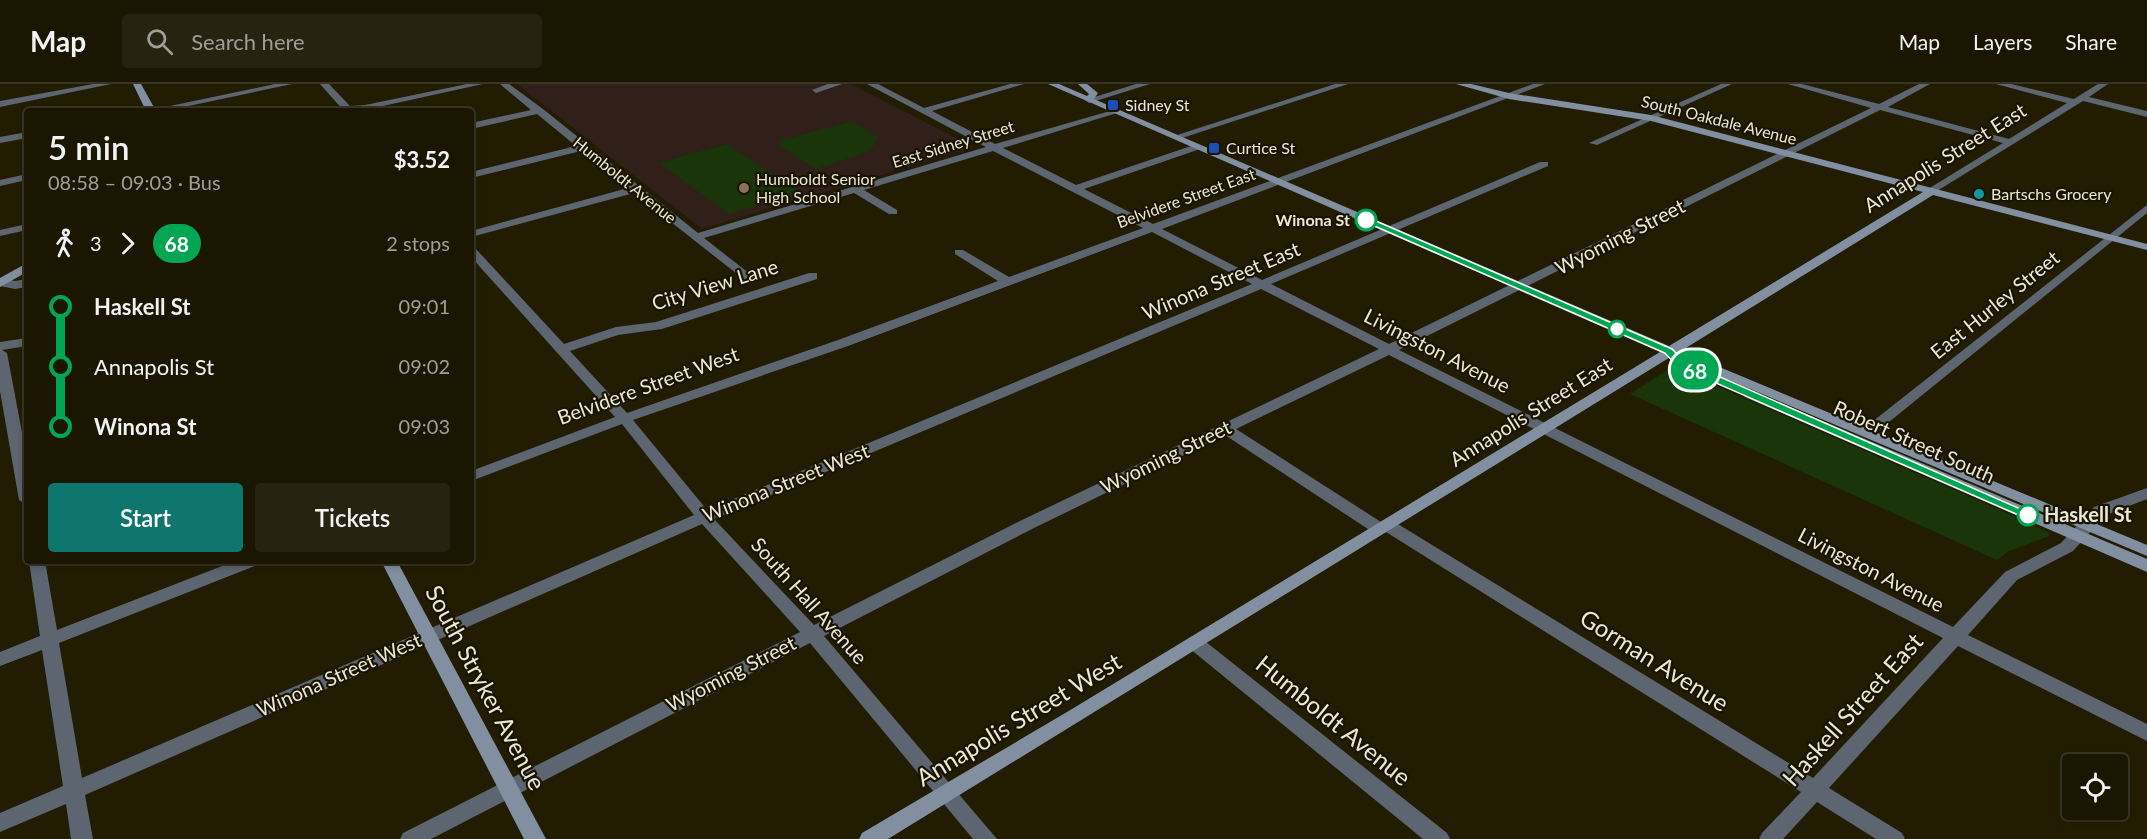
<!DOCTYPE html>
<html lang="en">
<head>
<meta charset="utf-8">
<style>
  :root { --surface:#1a1602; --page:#272311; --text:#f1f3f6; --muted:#9f9f99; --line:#383524; --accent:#0f766e }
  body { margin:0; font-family:Lato,sans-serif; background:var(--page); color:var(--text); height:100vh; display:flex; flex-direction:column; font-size:22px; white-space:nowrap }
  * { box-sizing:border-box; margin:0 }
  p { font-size:20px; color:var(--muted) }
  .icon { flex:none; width:33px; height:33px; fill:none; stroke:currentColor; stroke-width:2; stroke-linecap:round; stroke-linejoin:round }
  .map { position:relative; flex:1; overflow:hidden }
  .sheet { position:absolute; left:24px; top:24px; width:450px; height:456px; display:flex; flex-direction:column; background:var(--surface); border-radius:6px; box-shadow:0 3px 9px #0003,0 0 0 2px var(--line) }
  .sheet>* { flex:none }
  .badge { padding:0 12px; border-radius:20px; font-size:21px; line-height:39px }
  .fabs { position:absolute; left:2062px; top:670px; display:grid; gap:12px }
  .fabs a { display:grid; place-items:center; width:66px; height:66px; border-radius:6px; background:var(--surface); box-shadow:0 3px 9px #0003,0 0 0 2px var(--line); font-size:30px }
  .map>.badge { position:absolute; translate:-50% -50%; box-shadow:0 0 0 3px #fff }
  .legs { display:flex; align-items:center; gap:9px; height:66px; padding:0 24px; font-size:20px }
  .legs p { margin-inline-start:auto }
  .headline { display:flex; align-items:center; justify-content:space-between; height:102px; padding:0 24px }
  h1 { font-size:33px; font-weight:600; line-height:45px }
  .cta { display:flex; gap:12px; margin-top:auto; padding:12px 24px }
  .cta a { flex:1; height:69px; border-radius:6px; background:var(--accent); color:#fff; font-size:24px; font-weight:600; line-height:69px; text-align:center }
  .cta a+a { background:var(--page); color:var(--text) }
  ul { padding:0 24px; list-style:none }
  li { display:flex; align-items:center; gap:21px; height:60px; font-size:22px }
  li i { display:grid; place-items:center; width:9px; height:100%; margin:0 8px; background:currentColor }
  li i::after { content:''; width:15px; height:15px; margin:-8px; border:4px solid; border-radius:50%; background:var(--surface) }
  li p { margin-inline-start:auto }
  li:first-child i { background:linear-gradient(#0000 50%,currentColor 0) }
  li:last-child i { background:linear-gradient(currentColor 50%,#0000 0) }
  header { display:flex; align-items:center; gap:36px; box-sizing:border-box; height:84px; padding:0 30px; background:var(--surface); border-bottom:2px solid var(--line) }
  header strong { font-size:28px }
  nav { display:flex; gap:33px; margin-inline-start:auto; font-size:21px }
  .search { width:420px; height:54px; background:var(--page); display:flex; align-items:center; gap:15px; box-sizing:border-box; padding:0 21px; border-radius:6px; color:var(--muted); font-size:22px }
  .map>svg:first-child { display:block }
  .education { fill:#311f1a }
  .green { fill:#193509 }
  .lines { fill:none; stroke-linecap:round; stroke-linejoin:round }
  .street { fill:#5c6570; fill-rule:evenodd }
  .secondary { fill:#818fa0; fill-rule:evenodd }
  .line-1 { fill:#00a651; stroke:#fff; stroke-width:1.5 }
  .transit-dot { fill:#1a4fb4; stroke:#191400; stroke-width:2 }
  .education-dot { fill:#8d6e63; stroke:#191400; stroke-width:2 }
  .culture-dot { fill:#0f9aa8; stroke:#191400; stroke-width:2 }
  .stop-1-dot { fill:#fff; stroke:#00a651; stroke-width:3 }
  .labels { text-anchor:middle; stroke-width:4.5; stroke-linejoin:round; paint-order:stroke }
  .far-poi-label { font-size:16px; fill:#ebe8d7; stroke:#191400; text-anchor:start }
  .far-street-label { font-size:16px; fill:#ebe8d7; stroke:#191400 }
  .far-stop-label { font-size:16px; font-weight:bold; fill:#ebe8d7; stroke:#191400; text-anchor:end }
  .street-label { font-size:20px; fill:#ebe8d7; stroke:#191400 }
  .stop-label { font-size:20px; font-weight:bold; fill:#ebe8d7; stroke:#191400; text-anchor:start }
  .near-street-label { font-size:24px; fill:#ebe8d7; stroke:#191400 }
</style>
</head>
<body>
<header>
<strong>Map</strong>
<div class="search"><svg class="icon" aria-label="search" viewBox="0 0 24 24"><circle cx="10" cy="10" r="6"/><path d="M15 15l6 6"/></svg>Search here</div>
<nav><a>Map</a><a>Layers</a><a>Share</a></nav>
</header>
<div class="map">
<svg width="2147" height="755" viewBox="0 0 2147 755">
  <rect width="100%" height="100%" fill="#221d02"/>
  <polygon class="education" points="517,0 851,0 974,63 702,145"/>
  <g class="green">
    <polygon points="853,37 878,54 870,67 816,85 778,61 782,56"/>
    <polygon points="727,60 801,109 729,130 659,79"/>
    <polygon points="1677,286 1692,292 1691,295 1710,304 1714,301 2028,438 2049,449 2049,452 2009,467 1997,476 1630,310 1666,287"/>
  </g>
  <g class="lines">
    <g class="street">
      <polygon points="93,0 111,0 0,23 0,17"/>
      <polygon points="275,0 292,0 165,27 146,27"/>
      <polygon points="320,0 329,0 350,22 365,21 467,0 483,0 360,27 344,27"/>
      <path d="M500,0h9l34,25 155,124 288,-86 -119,-63h11l46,24 86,-24h14l-92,27 63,33 122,-35v4l-114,35 73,37 118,-40h6v4l-116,40 69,35 380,-140h12l-383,145 100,51 278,-118h8v4l-277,118 118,60 482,-236 -83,-24h14l77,20 40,-20h11l-42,23 121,32 58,-36 -71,-19h15l63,15 24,-15h10l-19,13 58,14v6l-64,-16 -151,93 -5,-3 1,-2 75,-46 -123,-33 -481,240 554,277 52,-55 56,-29 33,-36 53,-19v11l-41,16 -33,36 -56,29 -49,55 179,89v17l-189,-95 -129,142 73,45 3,6h-29l-59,-37 -34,37h-24l3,-6 39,-41 -415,-260 -6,2 -6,-1 -149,-98 -191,93 -210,108 173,203h-24l-163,-196 -379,196h-31l3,-6 397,-201 -98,-108 -617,271 8,44h-22l-5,-35 -66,28v-19l63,-27 -21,-136 -42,16v-14l40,-16 -11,-75h16l12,69 178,-69h24l-2,4 -198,78 23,135 612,-263 -72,-91 -151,57v-10l144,-54 -144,-160v-10l4,1 89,96 52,-17 40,-5 153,-49h8v6l-155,50 -44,6 -48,16 57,62 211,-73 160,-59 -43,-27v-4h8l46,27 134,-49 -150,-77 -129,39 33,20v4h-8l-35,-21 -150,45 46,36 2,3 -6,4 -112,-88 -163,44v-6l157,-43 -47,-37 -110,27v-6l105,-26 -39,-32 -66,15v-6l60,-13zM1152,148l100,52 -545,226 -74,-90 215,-74zM1261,205l118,60 -357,171 -208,105 -100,-106zM1389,271l554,283 -130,140 -420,-257 -6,-1 -6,2 -145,-93z"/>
      <polygon points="828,0 842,0 816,9 812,6"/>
      <polygon points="1136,0 1150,0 1089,19 1085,16"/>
      <polygon points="1335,0 1348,0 1179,55 1171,53"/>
      <polygon points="1721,0 1732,0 1597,61 1589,59"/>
      <polygon points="27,48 27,54 0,59 0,53"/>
      <polygon points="27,90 27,96 0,102 0,96"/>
      <polygon points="2147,121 2147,129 1873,351 1863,351 1861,348 1863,345"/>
      <polygon points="27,140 27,146 0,152 0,146"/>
      <polygon points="0,194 15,197 27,195 27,203 15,205 0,202"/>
      <polygon points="27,254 27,262 2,266 7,269 27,375 27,421 19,416 0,307 0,258"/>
      <polygon points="1195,552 1201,554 1447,749 1450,755 1423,755 1189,564 1186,559 1189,554"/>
    </g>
    <g class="secondary">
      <polygon points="133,0 141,0 156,27 146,27"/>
      <polygon points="1048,0 1059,0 1087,12 1089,10 1078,0 1087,0 1098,9 1094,15 1669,262 1923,108 1651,37 1509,15 1456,0 1471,0 1509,9 1651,31 2147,160 2147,166 1933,111 1681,267 2147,461 2147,472 1672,272 888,755 859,755 862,749 1072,625 1660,268"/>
      <polygon points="27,179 27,188 0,203 0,194"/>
      <polygon points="1750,306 2147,475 2147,488 1745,313 1743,310"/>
      <polygon points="381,477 397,477 546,755 524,755"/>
    </g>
  </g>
  <polygon class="line-1" points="1363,134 1369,134 1672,265 1684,277 2034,431 2028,435 2023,433 1677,282 1665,269 1363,137"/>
  <g class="transit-dot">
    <rect x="1107" y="15" width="12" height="12" rx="3"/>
    <rect x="1208" y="58" width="12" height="12" rx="3"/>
  </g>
  <circle class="education-dot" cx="744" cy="104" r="6"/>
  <circle class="culture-dot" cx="1979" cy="110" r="6"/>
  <g class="stop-1-dot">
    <circle cx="1366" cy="136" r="10"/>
    <circle cx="1617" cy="245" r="8"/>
    <circle cx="2028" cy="431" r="10"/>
  </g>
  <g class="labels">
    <g class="far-poi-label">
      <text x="1125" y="27">Sidney St</text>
      <text x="1226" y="70">Curtice St</text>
      <text x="756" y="101">Humboldt Senior<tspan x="756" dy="18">High School</tspan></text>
      <text x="1991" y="116">Bartschs Grocery</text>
    </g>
    <g class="far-street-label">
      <text transform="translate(1719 36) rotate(14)" y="6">South Oakdale Avenue</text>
      <text transform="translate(953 60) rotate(-17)" y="6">East Sidney Street</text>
      <text transform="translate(625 96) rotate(39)" y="6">Humboldt Avenue</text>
      <text transform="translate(1186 114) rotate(-20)" y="6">Belvidere Street East</text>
    </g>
    <g class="far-stop-label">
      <text x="1350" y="142">Winona St</text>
    </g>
    <g class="street-label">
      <text transform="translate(1945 74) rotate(-32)" y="7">Annapolis Street East</text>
      <text transform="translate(1620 153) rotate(-27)" y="7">Wyoming Street</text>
      <text transform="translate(1221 197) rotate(-23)" y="7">Winona Street East</text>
      <text transform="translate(715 201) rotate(-17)" y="7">City View Lane</text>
      <text transform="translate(1995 221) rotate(-39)" y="7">East Hurley Street</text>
      <text transform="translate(1437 267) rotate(27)" y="7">Livingston Avenue</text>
      <text transform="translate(648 302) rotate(-20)" y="7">Belvidere Street West</text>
      <text transform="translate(1531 328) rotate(-32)" y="7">Annapolis Street East</text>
      <text transform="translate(1914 358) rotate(24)" y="7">Robert Street South</text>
      <text transform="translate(1166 373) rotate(-26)" y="7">Wyoming Street</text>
      <text transform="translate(786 399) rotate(-22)" y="7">Winona Street West</text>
      <text transform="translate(1871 486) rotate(27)" y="7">Livingston Avenue</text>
      <text transform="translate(809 517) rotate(48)" y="7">South Hall Avenue</text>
      <text transform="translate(731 590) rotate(-27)" y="7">Wyoming Street</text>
      <text transform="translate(339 591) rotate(-24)" y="7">Winona Street West</text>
    </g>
    <g class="stop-label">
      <text x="2044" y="438">Haskell St</text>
    </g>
    <g class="near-street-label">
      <text transform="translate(1654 577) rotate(32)" y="8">Gorman Avenue</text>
      <text transform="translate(485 604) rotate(62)" y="8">South Stryker Avenue</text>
      <text transform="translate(1853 626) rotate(-48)" y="8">Haskell Street East</text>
      <text transform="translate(1019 636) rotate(-31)" y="8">Annapolis Street West</text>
      <text transform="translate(1333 637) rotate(39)" y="8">Humboldt Avenue</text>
    </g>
  </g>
</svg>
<div class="fabs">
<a><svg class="icon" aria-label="locate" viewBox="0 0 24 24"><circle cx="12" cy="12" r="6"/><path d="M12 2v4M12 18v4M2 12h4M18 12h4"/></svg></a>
</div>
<b class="badge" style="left:1695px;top:286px;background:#00a651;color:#fff">68</b>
<section class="sheet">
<div class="headline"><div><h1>5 min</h1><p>08:58 – 09:03 · Bus</p></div><b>$3.52</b></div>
<div class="legs"><svg class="icon" aria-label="walk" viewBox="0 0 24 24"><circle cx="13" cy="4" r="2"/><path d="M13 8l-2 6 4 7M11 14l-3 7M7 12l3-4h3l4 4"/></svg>3<svg class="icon" aria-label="forward" viewBox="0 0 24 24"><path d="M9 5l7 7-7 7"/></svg><b class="badge" style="background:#00a651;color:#fff">68</b><p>2 stops</p></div>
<ul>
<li><i style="color:#00a651"></i><b>Haskell St</b><p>09:01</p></li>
<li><i style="color:#00a651"></i><span>Annapolis St</span><p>09:02</p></li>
<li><i style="color:#00a651"></i><b>Winona St</b><p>09:03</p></li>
</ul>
<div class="cta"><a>Start</a><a>Tickets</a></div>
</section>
</div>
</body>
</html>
